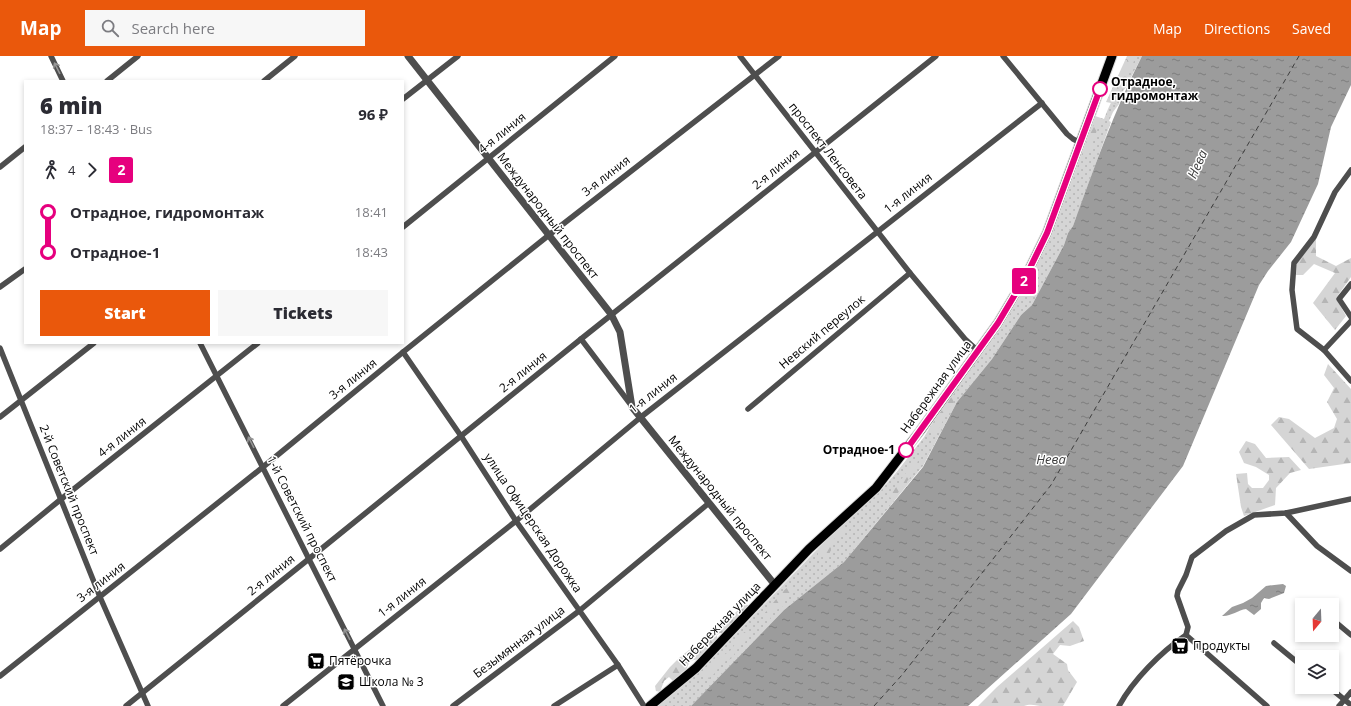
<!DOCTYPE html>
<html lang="en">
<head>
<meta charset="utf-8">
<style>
  :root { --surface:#fff; --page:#f7f7f7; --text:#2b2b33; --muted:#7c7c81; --accent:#ea580c }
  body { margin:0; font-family:"Open Sans",sans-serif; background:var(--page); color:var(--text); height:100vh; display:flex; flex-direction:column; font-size:15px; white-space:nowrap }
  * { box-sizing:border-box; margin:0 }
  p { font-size:13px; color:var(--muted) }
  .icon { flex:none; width:22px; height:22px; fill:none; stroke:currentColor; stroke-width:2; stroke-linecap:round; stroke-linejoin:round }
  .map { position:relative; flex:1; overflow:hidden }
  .panel { position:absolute; left:24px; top:24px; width:380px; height:264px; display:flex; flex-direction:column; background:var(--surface); border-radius:0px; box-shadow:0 2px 6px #0003 }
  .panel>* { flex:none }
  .badge { padding:0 8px; border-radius:3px; font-size:14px; line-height:26px }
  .needle { width:26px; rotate:199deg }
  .controls { position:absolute; left:1295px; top:542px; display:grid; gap:8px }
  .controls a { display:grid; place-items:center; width:44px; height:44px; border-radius:0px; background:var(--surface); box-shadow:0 2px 6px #0003; font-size:20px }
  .map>.badge { position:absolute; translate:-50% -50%; box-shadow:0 0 0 2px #fff }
  .legs { display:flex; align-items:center; gap:6px; height:44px; padding:0 16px; font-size:13px }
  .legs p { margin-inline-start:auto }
  .head { display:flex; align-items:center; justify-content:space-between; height:68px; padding:0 16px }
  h1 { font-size:22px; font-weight:800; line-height:30px }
  .cta { display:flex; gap:8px; margin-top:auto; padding:8px 16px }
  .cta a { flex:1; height:46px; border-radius:0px; background:var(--accent); color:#fff; font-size:16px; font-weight:800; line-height:46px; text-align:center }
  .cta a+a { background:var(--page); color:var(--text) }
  ul { padding:0 16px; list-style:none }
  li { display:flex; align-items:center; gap:14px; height:40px; font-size:15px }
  li i { display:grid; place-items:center; width:6px; height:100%; margin:0 5px; background:currentColor }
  li i::after { content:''; width:10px; height:10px; margin:-5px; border:3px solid; border-radius:50%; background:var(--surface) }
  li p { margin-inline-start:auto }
  li:first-child i { background:linear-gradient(#0000 50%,currentColor 0) }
  li:last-child i { background:linear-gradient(currentColor 50%,#0000 0) }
  header { display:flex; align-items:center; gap:24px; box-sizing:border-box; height:56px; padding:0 20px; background:var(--accent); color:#fff }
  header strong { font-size:19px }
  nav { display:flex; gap:22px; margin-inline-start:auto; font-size:14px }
  .search { width:280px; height:36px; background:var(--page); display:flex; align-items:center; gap:10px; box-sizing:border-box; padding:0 14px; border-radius:0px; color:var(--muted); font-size:15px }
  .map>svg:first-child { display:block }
  .grass { fill:url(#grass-dots) }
  .forest { fill:url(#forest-firs) }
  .park { fill:url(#park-crowns) }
  .water { fill:url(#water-ripples) }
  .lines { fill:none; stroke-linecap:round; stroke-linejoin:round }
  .ferry { stroke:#3d3d3d; stroke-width:1; stroke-dasharray:5 4; stroke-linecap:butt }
  .primary-casing { stroke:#dbdbdb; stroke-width:11 }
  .minor { stroke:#4e4e4e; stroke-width:5.5 }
  .tertiary { stroke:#4e4e4e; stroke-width:7 }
  .primary { stroke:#000; stroke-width:9 }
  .oneway { stroke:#959595 }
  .line-1-casing { stroke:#fff; stroke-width:9 }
  .line-1 { stroke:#e6007e; stroke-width:6 }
  .stop-1-dot { fill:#fff; stroke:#e6007e; stroke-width:2 }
  .labels { text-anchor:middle; stroke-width:3; stroke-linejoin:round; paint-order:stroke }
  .stop-label { font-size:12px; font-weight:bold; fill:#000; stroke:#fff; text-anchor:start }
  .street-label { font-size:12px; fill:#000; stroke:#fff }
  .poi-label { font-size:12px; fill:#000; stroke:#fff; text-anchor:start }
  .water-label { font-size:13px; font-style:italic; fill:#3d3d3d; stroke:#fff }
</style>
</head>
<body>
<header>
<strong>Map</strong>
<div class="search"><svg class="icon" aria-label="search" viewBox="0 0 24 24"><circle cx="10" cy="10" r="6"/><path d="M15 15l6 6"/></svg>Search here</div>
<nav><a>Map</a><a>Directions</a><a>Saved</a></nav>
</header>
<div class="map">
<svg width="1351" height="650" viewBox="0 0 1351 650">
  <defs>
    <pattern id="grass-dots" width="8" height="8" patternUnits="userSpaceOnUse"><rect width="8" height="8" fill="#d5d5d5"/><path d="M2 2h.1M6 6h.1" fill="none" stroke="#b5b5b5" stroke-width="1.8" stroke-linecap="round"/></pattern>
    <pattern id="forest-firs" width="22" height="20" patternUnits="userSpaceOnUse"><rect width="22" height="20" fill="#d5d5d5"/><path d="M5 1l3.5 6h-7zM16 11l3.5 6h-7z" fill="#b5b5b5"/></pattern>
    <pattern id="park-crowns" width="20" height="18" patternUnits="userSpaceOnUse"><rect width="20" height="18" fill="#d5d5d5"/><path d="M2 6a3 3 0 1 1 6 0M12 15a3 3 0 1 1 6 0" fill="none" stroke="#b5b5b5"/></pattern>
    <pattern id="water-ripples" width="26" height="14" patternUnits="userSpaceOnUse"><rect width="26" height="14" fill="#9c9c9c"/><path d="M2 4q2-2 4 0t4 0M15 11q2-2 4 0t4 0" fill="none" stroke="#7d7d7d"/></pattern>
  </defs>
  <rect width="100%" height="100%" fill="#fff"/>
  <polygon class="grass" points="1133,0 1142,0 1126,31 1121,38 1119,48 1113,56 1109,65 1111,66 1073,170 1068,177 1064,189 1032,249 1021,259 992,303 957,346 923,410 844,506 784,554 691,650 657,650 700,615 831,479 880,435 895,418 924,381 942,351 1017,244 1030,222 1051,179 1095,60 1104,63 1108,53"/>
  <g class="forest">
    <path d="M1098,63l3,1 -2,4 -7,21 -5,9h-2l-1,-2c2,-9 8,-26 14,-33z"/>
    <polygon points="1316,182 1316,200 1336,210 1351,202 1351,221 1336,242 1346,260 1335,274 1313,247 1335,217 1314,208 1303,219 1296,219 1297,207"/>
    <polygon points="1328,308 1351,333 1351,407 1309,413 1271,369 1279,361 1289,363 1315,382 1334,372 1337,363 1327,346 1334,332 1324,319"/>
    <path d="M952,341l2,4 -15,27 -4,4 -2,-1c-1,-8 12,-30 19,-34z"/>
    <polygon points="1246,385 1255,388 1266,402 1289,401 1301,414 1290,417 1276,432 1275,449 1244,460 1241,451 1236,418 1247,417 1248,428 1252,432 1263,432 1269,424 1269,419 1256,411 1244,407 1239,396"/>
    <polygon points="917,401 919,402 913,418 893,443 889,441"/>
    <path d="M843,471l1,2 -4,7 -8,4c-1,10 0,19 -14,15v-4c8,-7 13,-16 20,-23z"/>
    <polygon points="791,530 792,532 791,537 782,545 784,550 774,555 770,563 764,565 763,562 764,558 782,536 788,531"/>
    <path d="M744,548l4,1v2l-17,19 -4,2 -4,6 -3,-1 -3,2v5l-18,19 -9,2 -4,9c-8,3 -6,9 -13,11l-4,-4 -5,4 -4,11 -4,-1 -1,-5 15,-19 9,-9 10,-8 20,-9 16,-21 8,-5z"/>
    <path d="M1073,565l6,6 5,14 -14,5 -10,-1 -7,9 14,10 1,6 9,12 -14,24c-6,0 -13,0 -20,0 -6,0 -12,-3 -19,0h-46l19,-19z"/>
    <path d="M747,575l3,3 -3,6 -9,8 -6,10 -10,5 -8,11 -6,5h-3l-2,-5c4,-6 11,-12 17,-16 3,-3 8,-5 11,-8 7,-8 4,-14 16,-19z"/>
  </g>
  <polygon class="park" points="1127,0 1136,0 1116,48 1106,46"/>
  <g class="water">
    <path d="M1142,0h209v29l-20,42 -13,57 -27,58 -23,29 -9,14 -76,181 -112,148 -103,92h-277l93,-96 60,-48 79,-95 34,-65 35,-43 29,-44 11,-10 32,-60 4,-12 5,-7c21,-58 41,-115 69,-170z"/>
    <path d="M1283,528l3,2 -2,7 -15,6 -5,-1 -3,5v6l-7,6 -8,-6c-8,1 -16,8 -24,7l10,-9 11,-4 9,-5 14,-12z"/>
  </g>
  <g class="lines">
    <polyline class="ferry" points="874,650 902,619 1051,429 1299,0"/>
    <g class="primary-casing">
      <polyline id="primary" points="650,650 696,612 809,493 876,432 920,375 998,267 1026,220 1047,177 1112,0"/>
    </g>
    <g class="minor">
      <polyline points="51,0 63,25"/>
      <polyline points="740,0 910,217 965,283 978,295"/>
      <polyline points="1003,0 1067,78 1073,83 1081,87"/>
      <polyline points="107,25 138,0"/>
      <polyline points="264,25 295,0"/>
      <polyline points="403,43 458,0"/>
      <polyline points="0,111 25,91"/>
      <polyline points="1351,114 1335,136 1314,181 1294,207 1292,234 1297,273 1324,294 1351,325"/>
      <polyline points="403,171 615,0"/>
      <polyline points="1351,228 1339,243 1351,261"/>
      <polyline points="0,231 25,213"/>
      <polyline points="581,283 631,349"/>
      <polyline points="200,287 383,650"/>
      <polyline points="0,292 100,541 148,650"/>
      <polyline points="1324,294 1351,265"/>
      <polyline points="403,296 461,380 516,465 618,609 644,650"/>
      <polyline points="748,353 910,217"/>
      <polyline points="0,361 94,287"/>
      <polyline points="1286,457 1317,490 1351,515"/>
      <polyline points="0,493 60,444 258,287"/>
      <polyline points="1332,563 1351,579"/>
      <polyline points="1186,579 1267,650"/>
      <polyline points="1274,587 1302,610"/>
      <polyline points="0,620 263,411 403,296 549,179 779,0"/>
      <polyline points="1329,631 1351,649"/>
      <polyline points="126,650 310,502 581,283 936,0"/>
      <polyline points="283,650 516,465 641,361 1042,47"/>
      <polyline points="453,650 579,555 709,447"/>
      <polyline points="554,650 618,609"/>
      <path d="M1119,650c14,-26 42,-54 67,-71l2,-8 -11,-31 1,-5 8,-16 6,-18 34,-26 28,-16 32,-2 65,-14"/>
      <polyline points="1339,650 1351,636"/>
    </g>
    <polyline class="tertiary" points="408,0 611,258 620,276 632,351 775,529"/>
    <use href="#primary" class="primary"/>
  </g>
  <defs><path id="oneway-shaft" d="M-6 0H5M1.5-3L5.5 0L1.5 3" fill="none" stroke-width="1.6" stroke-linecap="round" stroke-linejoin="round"/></defs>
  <g class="oneway">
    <use href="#oneway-shaft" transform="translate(57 12) rotate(-117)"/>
    <use href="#oneway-shaft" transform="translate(251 386) rotate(-117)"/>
    <use href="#oneway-shaft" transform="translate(347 578) rotate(-117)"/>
  </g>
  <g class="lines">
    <g class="line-1-casing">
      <polyline id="line-1" points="906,394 998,267 1026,220 1047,177 1100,33"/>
    </g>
    <use href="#line-1" class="line-1"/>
  </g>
  <defs>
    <g id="supermarket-square" transform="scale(0.9)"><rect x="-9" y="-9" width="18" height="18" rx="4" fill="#000" stroke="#fff"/><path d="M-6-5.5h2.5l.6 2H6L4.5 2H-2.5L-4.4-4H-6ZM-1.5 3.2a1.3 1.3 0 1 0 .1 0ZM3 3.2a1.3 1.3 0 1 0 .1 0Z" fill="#fff"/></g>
    <g id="school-square" transform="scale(0.9)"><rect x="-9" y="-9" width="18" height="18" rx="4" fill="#000" stroke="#fff"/><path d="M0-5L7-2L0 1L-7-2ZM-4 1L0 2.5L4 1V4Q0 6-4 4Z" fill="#fff"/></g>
  </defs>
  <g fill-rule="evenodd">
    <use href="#supermarket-square" x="1180" y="590"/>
    <use href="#supermarket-square" x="316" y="605"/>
    <use href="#school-square" x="346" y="626"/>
  </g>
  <g class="stop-1-dot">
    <circle cx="1100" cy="33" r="7"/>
    <circle cx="906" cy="394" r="7"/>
  </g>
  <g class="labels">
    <g class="stop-label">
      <text x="1111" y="30">Отрадное,<tspan x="1111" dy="14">гидромонтаж</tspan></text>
      <text x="895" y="398" text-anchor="end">Отрадное-1</text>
    </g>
    <g class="street-label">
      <text transform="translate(502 77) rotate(-39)" y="4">4-я линия</text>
      <text transform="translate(828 95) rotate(52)" y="4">проспект Ленсовета</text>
      <text transform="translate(776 113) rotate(-39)" y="4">2-я линия</text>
      <text transform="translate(606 120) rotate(-38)" y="4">3-я линия</text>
      <text transform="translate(908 137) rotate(-38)" y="4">1-я линия</text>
      <text transform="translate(548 160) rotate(52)" y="4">Международный проспект</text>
      <text transform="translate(822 276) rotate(-40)" y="4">Невский переулок</text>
      <text transform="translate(523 316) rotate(-39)" y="4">2-я линия</text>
      <text transform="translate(353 323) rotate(-39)" y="4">3-я линия</text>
      <text transform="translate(936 331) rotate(-54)" y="4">Набережная улица</text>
      <text transform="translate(653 337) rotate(-38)" y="4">1-я линия</text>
      <text transform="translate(122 381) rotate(-38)" y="4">4-я линия</text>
      <text transform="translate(69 434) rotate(68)" y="4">2-й Советский проспект</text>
      <text transform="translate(720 442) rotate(51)" y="4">Международный проспект</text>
      <text transform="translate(302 463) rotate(63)" y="4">1-й Советский проспект</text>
      <text transform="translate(533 467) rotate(56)" y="4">улица Офицерская Дорожка</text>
      <text transform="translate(271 519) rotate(-39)" y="4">2-я линия</text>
      <text transform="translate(101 526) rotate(-38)" y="4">3-я линия</text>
      <text transform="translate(402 541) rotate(-38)" y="4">1-я линия</text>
      <text transform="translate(720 568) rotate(-46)" y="4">Набережная улица</text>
      <text transform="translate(519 586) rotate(-37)" y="4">Безымянная улица</text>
    </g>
    <g class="poi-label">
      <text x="1193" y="594">Продукты</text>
      <text x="329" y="609">Пятёрочка</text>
      <text x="359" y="630">Школа № 3</text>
    </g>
    <g class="water-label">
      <text transform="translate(1197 108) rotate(-66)" y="5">Нева</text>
      <text x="1051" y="408">Нева</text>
    </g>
  </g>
</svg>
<div class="controls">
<a><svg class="needle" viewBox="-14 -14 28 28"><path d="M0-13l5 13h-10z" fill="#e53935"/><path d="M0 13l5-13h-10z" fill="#7c7c81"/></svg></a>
<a><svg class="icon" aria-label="layers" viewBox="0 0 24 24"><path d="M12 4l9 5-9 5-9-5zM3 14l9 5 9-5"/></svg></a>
</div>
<b class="badge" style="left:1024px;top:225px;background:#e6007e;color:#fff">2</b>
<section class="panel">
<div class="head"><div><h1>6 min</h1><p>18:37 – 18:43 · Bus</p></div><b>96 ₽</b></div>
<div class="legs"><svg class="icon" aria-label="walk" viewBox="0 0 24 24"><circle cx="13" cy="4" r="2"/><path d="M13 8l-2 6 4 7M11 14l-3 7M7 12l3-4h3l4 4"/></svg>4<svg class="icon" aria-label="forward" viewBox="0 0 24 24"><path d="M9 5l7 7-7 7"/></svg><b class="badge" style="background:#e6007e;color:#fff">2</b></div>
<ul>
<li><i style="color:#e6007e"></i><b>Отрадное, гидромонтаж</b><p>18:41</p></li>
<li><i style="color:#e6007e"></i><b>Отрадное-1</b><p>18:43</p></li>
</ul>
<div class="cta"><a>Start</a><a>Tickets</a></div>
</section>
</div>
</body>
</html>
